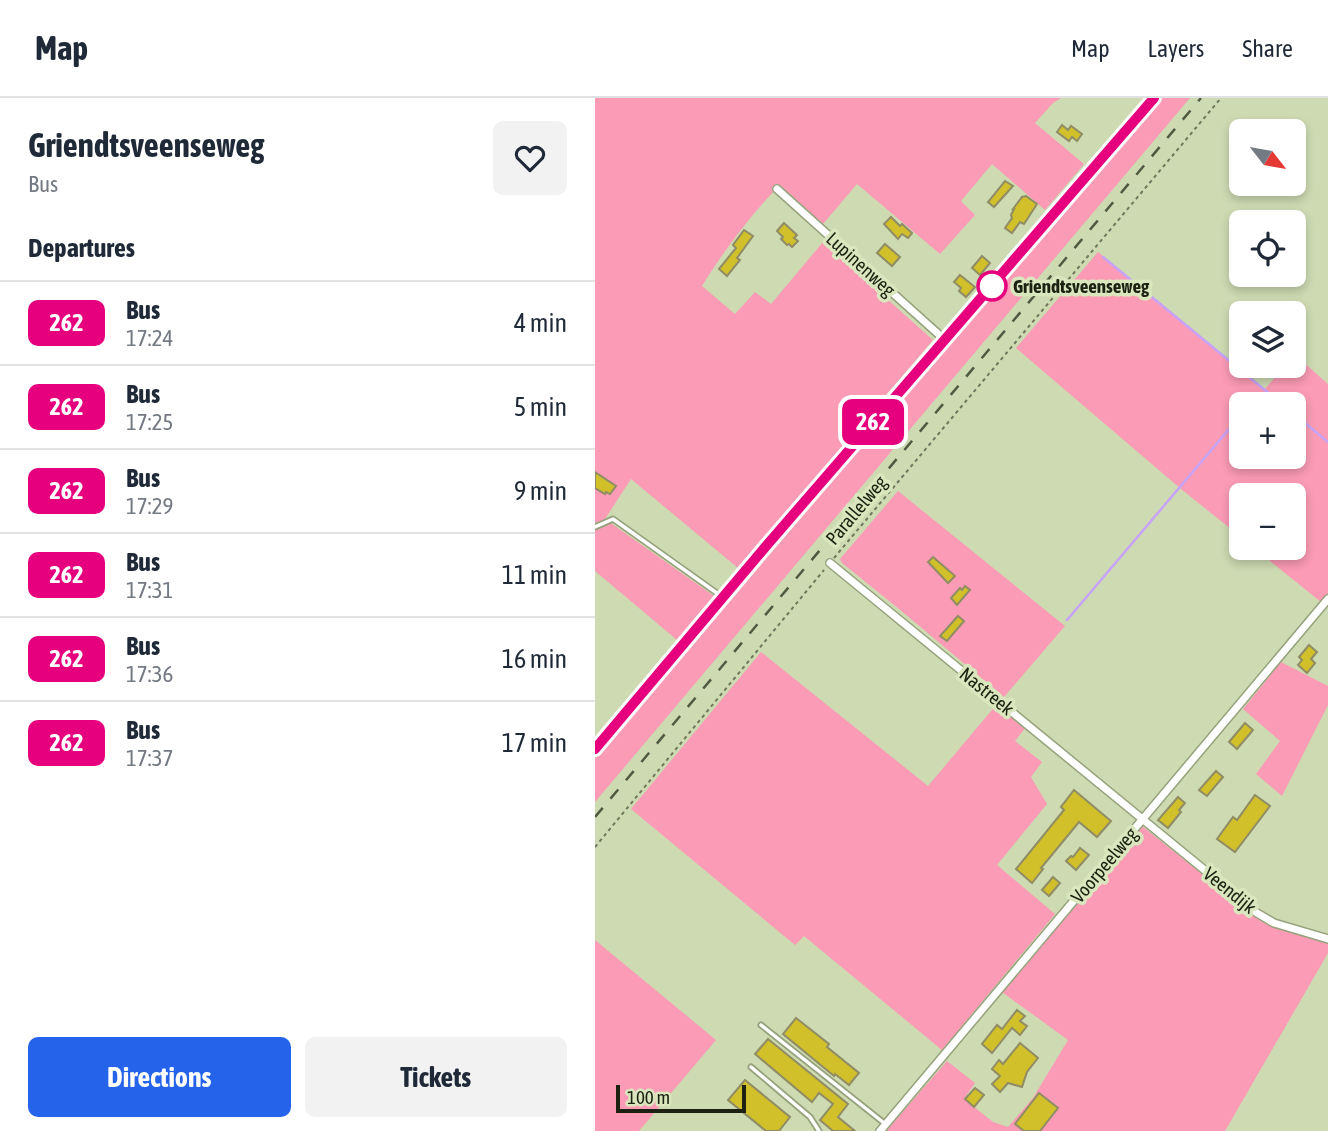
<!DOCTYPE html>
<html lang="en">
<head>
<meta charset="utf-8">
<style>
  :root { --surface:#fff; --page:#f2f2f3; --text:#1f2937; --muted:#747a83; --line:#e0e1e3; --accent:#2563eb }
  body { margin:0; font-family:"Asap Condensed",sans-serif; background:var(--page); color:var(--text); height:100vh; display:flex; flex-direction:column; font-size:26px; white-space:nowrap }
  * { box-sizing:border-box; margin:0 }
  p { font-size:23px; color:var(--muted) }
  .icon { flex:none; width:38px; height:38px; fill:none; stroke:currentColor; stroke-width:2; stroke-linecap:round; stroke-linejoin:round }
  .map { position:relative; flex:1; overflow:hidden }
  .sheet { display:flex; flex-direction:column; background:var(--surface); width:595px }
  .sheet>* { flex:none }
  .badge { padding:0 14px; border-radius:10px; font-size:24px; line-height:46px }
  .needle { width:46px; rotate:121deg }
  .buttons { position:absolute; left:634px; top:21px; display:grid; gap:14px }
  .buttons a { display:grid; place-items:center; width:77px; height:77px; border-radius:10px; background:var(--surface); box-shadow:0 4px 10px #0003; font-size:35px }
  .scale { position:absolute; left:21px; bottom:18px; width:130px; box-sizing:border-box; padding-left:7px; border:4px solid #1c2112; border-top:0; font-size:19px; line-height:24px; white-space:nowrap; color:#1c2112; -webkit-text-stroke:5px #dae7be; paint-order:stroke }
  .map>.badge { position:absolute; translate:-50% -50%; box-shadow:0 0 0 4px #fff }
  h2 { padding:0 28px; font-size:26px; line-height:63px }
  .round { display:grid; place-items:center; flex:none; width:74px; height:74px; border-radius:10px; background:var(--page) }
  .head { display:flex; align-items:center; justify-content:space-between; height:119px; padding:0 28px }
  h1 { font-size:33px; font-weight:700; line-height:52px }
  .button { display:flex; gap:14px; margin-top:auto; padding:14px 28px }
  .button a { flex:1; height:80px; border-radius:10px; background:var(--accent); color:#fff; font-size:28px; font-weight:700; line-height:80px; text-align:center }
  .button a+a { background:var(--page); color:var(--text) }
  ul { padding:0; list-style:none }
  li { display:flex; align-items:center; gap:21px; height:84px; padding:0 28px; border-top:2px solid var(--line) }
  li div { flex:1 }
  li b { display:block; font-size:26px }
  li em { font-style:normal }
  li .badge { min-width:77px; font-weight:700; text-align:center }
  header { display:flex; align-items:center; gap:42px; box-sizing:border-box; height:98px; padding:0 35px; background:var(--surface); border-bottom:2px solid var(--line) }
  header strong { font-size:33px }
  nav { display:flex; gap:38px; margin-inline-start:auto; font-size:24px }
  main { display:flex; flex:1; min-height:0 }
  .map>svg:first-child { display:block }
  .green { fill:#fb9bb5; fill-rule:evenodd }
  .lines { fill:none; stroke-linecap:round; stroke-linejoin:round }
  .stream { stroke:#c7a3f9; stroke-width:2.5 }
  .building { fill:#d1c02a; stroke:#908c64; stroke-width:2 }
  .service-casing { stroke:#96a27c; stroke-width:7 }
  .minor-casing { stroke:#96a27c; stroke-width:10 }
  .tertiary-casing { stroke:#96a27c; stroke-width:12 }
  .path { stroke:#6f775d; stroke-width:2; stroke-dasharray:3.5 3.5; stroke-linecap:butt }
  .service { stroke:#fff; stroke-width:3.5 }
  .minor { stroke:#fff; stroke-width:7 }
  .tertiary { stroke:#fff; stroke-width:9 }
  .rail { stroke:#525943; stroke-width:2.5; stroke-dasharray:12 12; stroke-linecap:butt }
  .line-casing { stroke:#fff; stroke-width:16 }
  .line { stroke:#e6007e; stroke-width:10 }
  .stop-dot { fill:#fff; stroke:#e6007e; stroke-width:3.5 }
  .labels { text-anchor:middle; stroke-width:7; stroke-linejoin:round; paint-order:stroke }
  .street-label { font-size:19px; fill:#1c2112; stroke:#dae7be }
  .stop-label { font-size:19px; font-weight:bold; fill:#1c2112; stroke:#dae7be; text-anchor:start }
</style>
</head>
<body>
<header>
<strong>Map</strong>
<nav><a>Map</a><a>Layers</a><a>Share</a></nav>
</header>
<main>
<section class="sheet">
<div class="head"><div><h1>Griendtsveenseweg</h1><p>Bus</p></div><a class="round"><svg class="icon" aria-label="heart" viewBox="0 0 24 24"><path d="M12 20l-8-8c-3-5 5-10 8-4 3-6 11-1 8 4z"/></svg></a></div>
<h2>Departures</h2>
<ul>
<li><span class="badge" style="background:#e6007e;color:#fff">262</span><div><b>Bus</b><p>17:24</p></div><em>4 min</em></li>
<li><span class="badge" style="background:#e6007e;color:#fff">262</span><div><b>Bus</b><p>17:25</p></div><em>5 min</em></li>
<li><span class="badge" style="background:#e6007e;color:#fff">262</span><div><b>Bus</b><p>17:29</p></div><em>9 min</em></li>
<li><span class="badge" style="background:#e6007e;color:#fff">262</span><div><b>Bus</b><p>17:31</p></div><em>11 min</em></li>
<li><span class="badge" style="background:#e6007e;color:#fff">262</span><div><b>Bus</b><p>17:36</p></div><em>16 min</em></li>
<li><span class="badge" style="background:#e6007e;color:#fff">262</span><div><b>Bus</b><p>17:37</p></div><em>17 min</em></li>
</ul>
<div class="button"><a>Directions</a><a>Tickets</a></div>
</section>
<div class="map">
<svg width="733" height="1033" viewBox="0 0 733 1033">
  <rect width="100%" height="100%" fill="#cddab2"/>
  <g class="green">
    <path d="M0,0h466l-8,5 -18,20 49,41 -39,46 -53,-46 -31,37 14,14 -35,39 -83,-70 -34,40 -43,-39c-27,27 -58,68 -78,101l33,28 20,-22 16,12 52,-62 110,98 -195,228 -107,-89 -26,40 109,77 -37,44 -82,-69z"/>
    <polygon points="564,0 595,0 0,704 0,661 370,228 378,216"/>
    <path d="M503,154l97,79 69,59 21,-24h8l1,-12 34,30v210l-7,8 -67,-54h39v-53h-52v42l-60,-48 -165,-141zM646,306h52v53h-52z"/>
    <polygon points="303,393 470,528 409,599 304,511 247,465 245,461"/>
    <polygon points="166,554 333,688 402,606 431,629 420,643 447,664 436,679 452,706 402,767 460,816 347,952 209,838 200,847 36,711"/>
    <polygon points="686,564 733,588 733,607 687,698 661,676 685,643 648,611"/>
    <polygon points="547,728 667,824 677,829 733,845 733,855 630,1033 291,1033 352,963 380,985 369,1001 398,1024 413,1029 438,1000 473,942 407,894"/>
    <polygon points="0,842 121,942 44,1033 0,1033"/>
  </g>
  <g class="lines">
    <g class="stream">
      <polyline points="508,159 687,306"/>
      <polyline points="655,306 659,301"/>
      <polyline points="698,315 733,344"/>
      <polyline points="472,522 646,317"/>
    </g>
  </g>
  <g class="building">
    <polygon points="467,27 473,32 476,28 487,36 482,43 477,39 474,43 462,34"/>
    <polygon points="410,83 418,88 399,109 393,104"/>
    <polygon points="431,98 442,106 429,126 425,124 417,135 410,130 417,120 416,117 419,111 418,111 427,99"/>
    <polygon points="296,119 305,128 307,126 317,135 313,140 307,136 303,141 289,126"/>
    <polygon points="189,125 202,137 199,140 203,143 197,149 194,146 192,147 186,141 188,139 182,133"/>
    <polygon points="149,132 158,138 142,160 145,162 132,178 124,171 141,150 138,147"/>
    <polygon points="290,146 305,159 297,168 282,155"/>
    <polygon points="387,158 395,165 385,177 377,170"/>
    <polygon points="365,177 380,189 371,199 364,193 366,190 359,184"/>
    <polygon points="0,374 21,388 15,396 11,394 10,396 0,390"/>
    <polygon points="338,459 360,478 353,485 333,464"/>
    <polygon points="370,488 375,492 362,507 356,500 365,490 367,492"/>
    <polygon points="363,518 369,523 352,543 345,538"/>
    <polygon points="714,547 722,554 716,561 720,565 712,575 703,567 707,562 704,559"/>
    <polygon points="650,625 658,632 642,651 634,644"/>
    <polygon points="621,673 628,679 612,698 604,692"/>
    <polygon points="479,692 516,723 502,739 484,724 446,770 448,771 437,785 421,771 469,712 466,709"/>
    <polygon points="660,697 675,708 640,754 622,741 638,719 642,722"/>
    <polygon points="583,699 590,705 584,712 586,714 573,730 563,722"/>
    <polygon points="485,750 494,757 481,772 471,763 476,758 478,759"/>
    <polygon points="458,779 465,785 454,798 447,792"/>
    <polygon points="422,912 430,918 425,923 432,928 425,937 417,930 397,955 387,946 402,927 407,931"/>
    <polygon points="201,920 234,946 232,949 264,975 254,987 240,976 239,978 188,936"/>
    <polygon points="173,941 253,1006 243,1019 260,1033 238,1033 225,1022 238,1006 224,995 217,1004 160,956"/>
    <polygon points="425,945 443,960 432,974 427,989 413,985 405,994 397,986 405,978 397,971 404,962 408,966"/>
    <polygon points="150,982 195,1019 184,1033 171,1033 133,1002"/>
    <polygon points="380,990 389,997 379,1009 370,1001"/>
    <polygon points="444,995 463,1010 445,1033 429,1033 420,1026"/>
  </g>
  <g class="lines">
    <g class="service-casing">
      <g id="service">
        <polyline points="0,429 18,421 126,498"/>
        <polyline points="166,927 289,1025"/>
        <polyline points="156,969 215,1019 224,1033"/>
      </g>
    </g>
    <g class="minor-casing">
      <g id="minor">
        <polyline points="182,91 350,242"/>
        <polyline points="235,465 662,815 679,825 733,841"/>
        <polyline points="285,1033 733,501"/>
      </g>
    </g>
    <g class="tertiary-casing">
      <polyline id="tertiary" points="0,651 172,447 559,0"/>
    </g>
    <g class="path">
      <polyline points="239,460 626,0"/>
      <polyline points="0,749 229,472"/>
    </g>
    <use href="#service" class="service"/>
    <use href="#minor" class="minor"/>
    <use href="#tertiary" class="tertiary"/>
    <polyline class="rail" points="0,719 606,0"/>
  </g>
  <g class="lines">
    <g class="line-casing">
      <polyline id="line" points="0,651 172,447 559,0"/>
    </g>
    <use href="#line" class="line"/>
  </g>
  <circle class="stop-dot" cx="397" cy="188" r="14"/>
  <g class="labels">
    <g class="street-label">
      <text transform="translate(266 166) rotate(42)" y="7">Lupinenweg</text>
      <text transform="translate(261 412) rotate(-50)" y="7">Parallelweg</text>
      <text transform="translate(392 593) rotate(39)" y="7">Nastreek</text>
      <text transform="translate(509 767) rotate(-50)" y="7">Voorpeelweg</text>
      <text transform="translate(635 792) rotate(39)" y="7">Veendijk</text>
    </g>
    <g class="stop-label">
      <text x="418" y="195">Griendtsveenseweg</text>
    </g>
  </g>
</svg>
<div class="buttons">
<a><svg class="needle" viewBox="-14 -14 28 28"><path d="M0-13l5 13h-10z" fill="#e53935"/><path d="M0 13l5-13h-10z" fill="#747a83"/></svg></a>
<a><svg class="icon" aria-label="locate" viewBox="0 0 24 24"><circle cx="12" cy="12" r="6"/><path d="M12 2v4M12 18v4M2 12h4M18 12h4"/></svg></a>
<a><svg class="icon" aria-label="layers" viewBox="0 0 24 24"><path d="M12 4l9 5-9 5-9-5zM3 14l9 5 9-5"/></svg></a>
<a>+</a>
<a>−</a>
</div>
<div class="scale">100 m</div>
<b class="badge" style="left:278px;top:324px;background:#e6007e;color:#fff">262</b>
</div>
</main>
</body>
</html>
